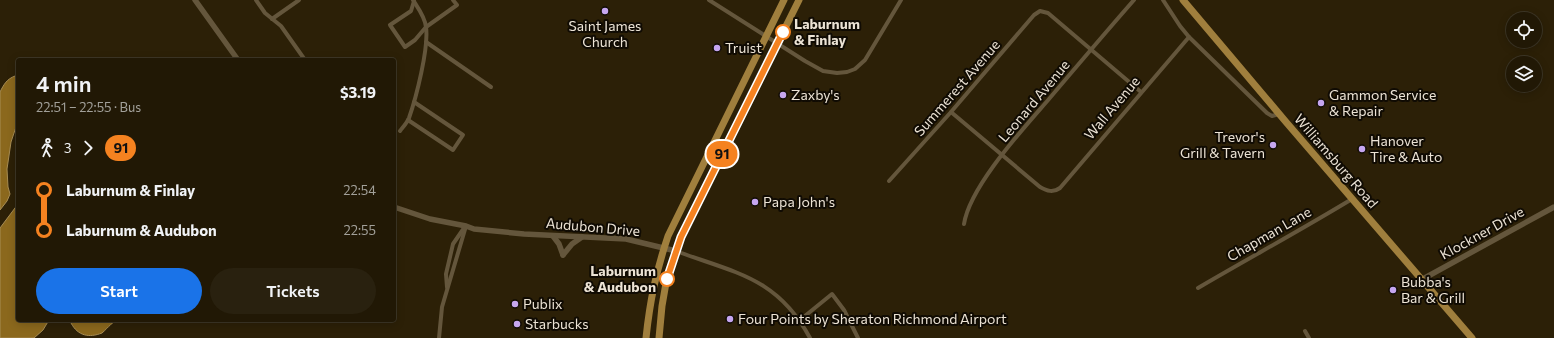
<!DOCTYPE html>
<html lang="en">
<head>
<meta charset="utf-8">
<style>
  :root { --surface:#211805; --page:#29210f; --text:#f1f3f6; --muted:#a2a09a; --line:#3e3727; --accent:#1a73e8 }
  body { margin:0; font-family:Commissioner,sans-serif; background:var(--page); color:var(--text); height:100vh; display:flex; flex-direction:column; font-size:15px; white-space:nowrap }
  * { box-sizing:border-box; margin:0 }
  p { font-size:13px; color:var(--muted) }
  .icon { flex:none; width:22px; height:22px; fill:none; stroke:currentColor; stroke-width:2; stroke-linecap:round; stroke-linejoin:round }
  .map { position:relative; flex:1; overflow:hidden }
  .sheet { position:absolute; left:16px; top:58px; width:380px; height:264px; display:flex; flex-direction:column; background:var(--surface); border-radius:4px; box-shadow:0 2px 10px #0003,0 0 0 1px var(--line) }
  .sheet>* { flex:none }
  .badge { padding:0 8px; border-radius:13px; font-size:14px; line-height:26px }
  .fabs { position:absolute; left:1506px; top:12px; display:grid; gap:8px }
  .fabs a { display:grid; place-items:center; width:36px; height:36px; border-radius:50%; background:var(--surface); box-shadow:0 2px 10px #0003,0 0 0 1px var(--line); font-size:20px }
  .map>.badge { position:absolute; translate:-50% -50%; box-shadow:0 0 0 2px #fff }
  .legs { display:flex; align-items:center; gap:6px; height:44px; padding:0 20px; font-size:13px }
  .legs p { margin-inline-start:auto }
  .overview { display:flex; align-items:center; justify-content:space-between; height:68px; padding:0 20px }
  h1 { font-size:22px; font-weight:600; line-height:30px }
  .cta { display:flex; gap:8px; margin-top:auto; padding:8px 20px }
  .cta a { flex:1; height:46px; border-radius:24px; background:var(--accent); color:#fff; font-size:16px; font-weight:600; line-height:46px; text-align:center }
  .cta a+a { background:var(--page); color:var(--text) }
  ul { padding:0 20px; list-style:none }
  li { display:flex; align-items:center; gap:14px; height:40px; font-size:15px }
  li i { display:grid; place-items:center; width:6px; height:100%; margin:0 5px; background:currentColor }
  li i::after { content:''; width:10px; height:10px; margin:-5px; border:3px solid; border-radius:50%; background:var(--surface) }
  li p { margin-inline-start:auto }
  li:first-child i { background:linear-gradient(#0000 50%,currentColor 0) }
  li:last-child i { background:linear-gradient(currentColor 50%,#0000 0) }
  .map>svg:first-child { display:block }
  .water { fill:#8b681d; stroke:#a88d54 }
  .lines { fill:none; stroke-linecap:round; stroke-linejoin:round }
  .minor { stroke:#64563c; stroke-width:4 }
  .tertiary { stroke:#64563c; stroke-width:5.5 }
  .primary { stroke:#a07f3d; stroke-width:7 }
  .line-1-casing { stroke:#fff; stroke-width:9 }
  .line-1 { stroke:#f58220; stroke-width:6 }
  .poi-dot { fill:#c6a6f0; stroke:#100b03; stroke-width:1.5 }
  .stop-1-dot { fill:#fff; stroke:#f58220; stroke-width:2 }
  .labels { text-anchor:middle; stroke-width:4; stroke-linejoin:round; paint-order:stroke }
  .stop-label { font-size:14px; font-weight:bold; fill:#ece3d5; stroke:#100b03; text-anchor:start }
  .poi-label { font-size:14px; fill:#ece3d5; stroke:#100b03; text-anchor:start }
  .street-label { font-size:14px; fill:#ece3d5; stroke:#100b03 }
</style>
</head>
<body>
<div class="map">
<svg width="1554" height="338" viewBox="0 0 1554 338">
  <rect width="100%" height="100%" fill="#2c2007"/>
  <g class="water">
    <path d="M15,76l3,2v43l-7,21 -4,27 1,18 2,7 -3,7 -7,9v-118c4,-8 7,-13 15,-16z"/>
    <polygon points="18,204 18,320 49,320 43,330 34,338 0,338 0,228"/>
    <path d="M72,320h48c-8,1 -11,7 -18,13 -13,5 -24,3 -31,-10z"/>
  </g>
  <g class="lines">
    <g class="minor">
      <polyline points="256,0 265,13 281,26 305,60"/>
      <polyline points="709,0 805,61 823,71 837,73 847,72 855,69 865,60 901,0"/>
      <polyline points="1163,0 1180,26 1189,37 1267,113 1272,116 1279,114"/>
      <polyline points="414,1 411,11 390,25 405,47 415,40 426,27 457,5 453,0"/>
      <polyline points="272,19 299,0"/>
      <polyline points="426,42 491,87"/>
      <path d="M951,112l89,75c7,4 13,6 20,1l129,-151"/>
      <polyline points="408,120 453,150 463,135 414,102"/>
      <path d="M400,131c3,-4 7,-8 9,-13 7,-20 20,-70 17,-91 -1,-10 -8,-19 -13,-27"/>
      <polyline points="889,181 951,112 1034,15 1040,11 1048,13 1141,92"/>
      <path d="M964,224c6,-38 59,-95 85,-125 28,-33 56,-66 85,-99"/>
      <path d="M676,251c59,22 101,26 134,87"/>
      <polyline points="447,287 446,274 453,244 464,228"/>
      <path d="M1198,288c51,-30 103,-58 154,-89"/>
      <polyline points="800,320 832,294 844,310 858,338"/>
      <polyline points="1305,331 1309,338"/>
      <polyline points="439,338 442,307 466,226"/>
    </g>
    <g class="tertiary">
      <polyline points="195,0 238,60"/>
      <polyline points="394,207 430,219 466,226 474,229 524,234 626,239 676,251"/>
      <polyline points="553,236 559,244 563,255"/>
      <polyline points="563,255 572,244 582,237"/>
      <polyline points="1421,280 1554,207"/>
    </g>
    <g class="primary">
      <polyline points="1183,0 1286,122 1472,338"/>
      <path d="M646,338c4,-38 10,-66 22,-102l116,-236"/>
      <polyline points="659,338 662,306 666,283 681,237 799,0"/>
    </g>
  </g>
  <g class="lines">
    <g class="line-1-casing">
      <polyline id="line-1" points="667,279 681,237 783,32"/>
    </g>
    <use href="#line-1" class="line-1"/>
  </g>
  <g class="poi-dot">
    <circle cx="605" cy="11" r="4"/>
    <circle cx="717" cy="48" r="4"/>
    <circle cx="783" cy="95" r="4"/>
    <circle cx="1321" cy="103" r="4"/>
    <circle cx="1273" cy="145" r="4"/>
    <circle cx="1362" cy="149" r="4"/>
    <circle cx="755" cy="202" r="4"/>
    <circle cx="1393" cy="290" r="4"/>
    <circle cx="515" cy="304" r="4"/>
    <circle cx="730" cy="319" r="4"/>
    <circle cx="517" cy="324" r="4"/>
  </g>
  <g class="stop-1-dot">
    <circle cx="783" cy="32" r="7"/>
    <circle cx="667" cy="279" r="7"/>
  </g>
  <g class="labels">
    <g class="stop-label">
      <text x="794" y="29">Laburnum<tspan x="794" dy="16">&amp; Finlay</tspan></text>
      <text x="656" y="276" text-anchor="end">Laburnum<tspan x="656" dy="16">&amp; Audubon</tspan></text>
    </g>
    <g class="poi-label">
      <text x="605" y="31" text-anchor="middle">Saint James<tspan x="605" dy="16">Church</tspan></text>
      <text x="725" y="53">Truist</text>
      <text x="791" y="100">Zaxby's</text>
      <text x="1329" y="100">Gammon Service<tspan x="1329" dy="16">&amp; Repair</tspan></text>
      <text x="1265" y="142" text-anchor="end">Trevor's<tspan x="1265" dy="16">Grill &amp; Tavern</tspan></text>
      <text x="1370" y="146">Hanover<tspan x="1370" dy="16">Tire &amp; Auto</tspan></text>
      <text x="763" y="207">Papa John's</text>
      <text x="1401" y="287">Bubba's<tspan x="1401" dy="16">Bar &amp; Grill</tspan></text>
      <text x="523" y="309">Publix</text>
      <text x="738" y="324">Four Points by Sheraton Richmond Airport</text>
      <text x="525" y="329">Starbucks</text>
    </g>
    <g class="street-label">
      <text transform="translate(957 88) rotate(-49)" y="5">Summerest Avenue</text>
      <text transform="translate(1034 101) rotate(-50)" y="5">Leonard Avenue</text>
      <text transform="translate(1112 108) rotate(-50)" y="5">Wall Avenue</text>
      <text transform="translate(1336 161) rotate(49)" y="5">Williamsburg Road</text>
      <text transform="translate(593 227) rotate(5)" y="5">Audubon Drive</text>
      <text transform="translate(1482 233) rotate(-29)" y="5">Klockner Drive</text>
      <text transform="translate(1269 234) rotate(-30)" y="5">Chapman Lane</text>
    </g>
  </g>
</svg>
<div class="fabs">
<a><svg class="icon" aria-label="locate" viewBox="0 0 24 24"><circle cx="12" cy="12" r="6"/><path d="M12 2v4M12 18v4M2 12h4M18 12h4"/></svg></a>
<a><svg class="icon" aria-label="layers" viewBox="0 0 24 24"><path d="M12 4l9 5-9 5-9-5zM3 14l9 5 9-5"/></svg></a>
</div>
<b class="badge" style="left:722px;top:154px;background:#f58220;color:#111">91</b>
<section class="sheet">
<div class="overview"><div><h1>4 min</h1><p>22:51 – 22:55 · Bus</p></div><b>$3.19</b></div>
<div class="legs"><svg class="icon" aria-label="walk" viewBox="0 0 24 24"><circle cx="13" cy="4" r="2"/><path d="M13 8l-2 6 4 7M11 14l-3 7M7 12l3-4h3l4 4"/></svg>3<svg class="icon" aria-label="forward" viewBox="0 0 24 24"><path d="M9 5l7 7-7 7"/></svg><b class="badge" style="background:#f58220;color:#111">91</b></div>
<ul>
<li><i style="color:#f58220"></i><b>Laburnum &amp; Finlay</b><p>22:54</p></li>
<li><i style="color:#f58220"></i><b>Laburnum &amp; Audubon</b><p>22:55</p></li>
</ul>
<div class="cta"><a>Start</a><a>Tickets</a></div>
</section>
</div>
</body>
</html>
